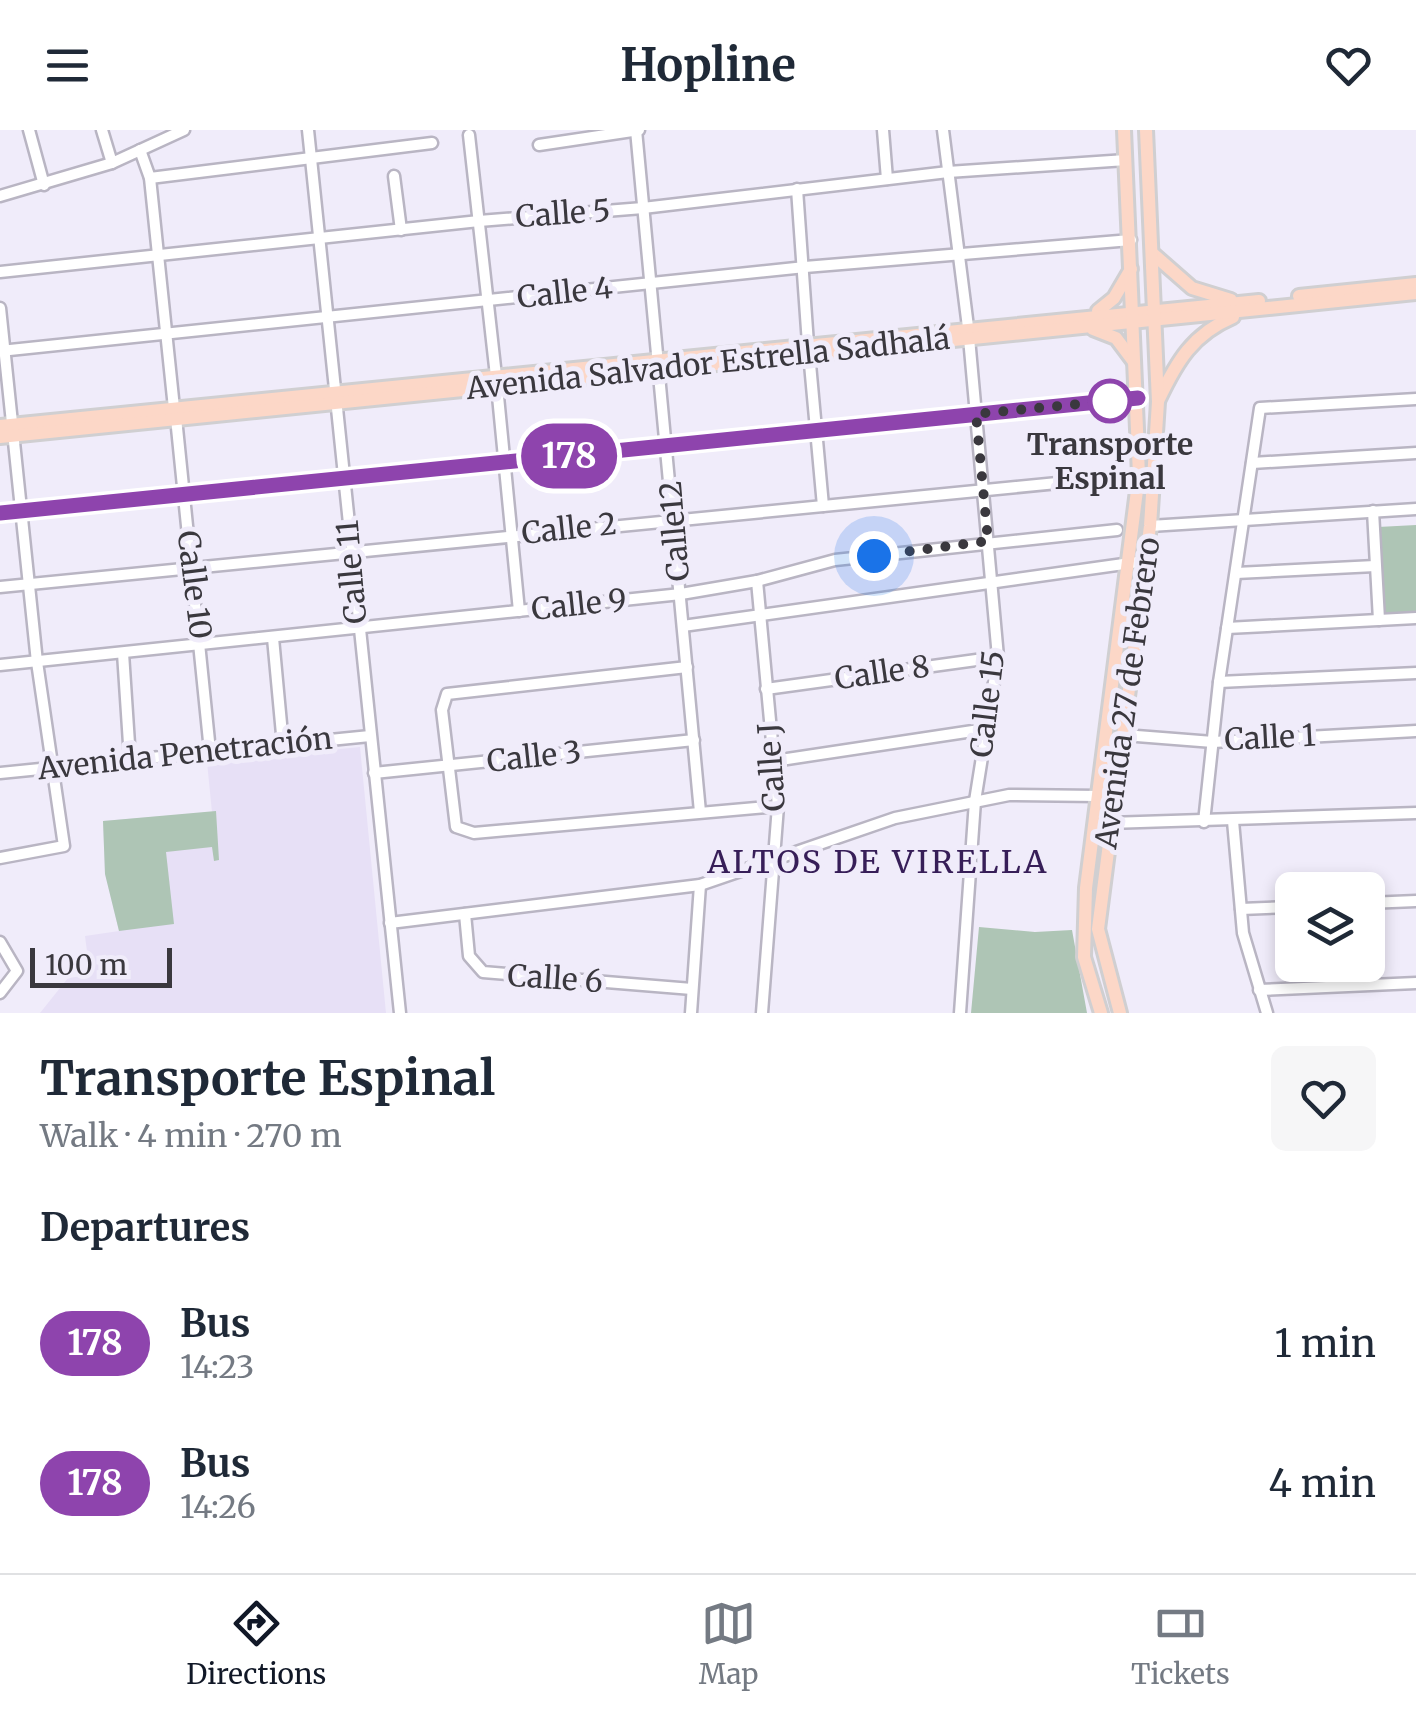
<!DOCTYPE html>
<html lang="en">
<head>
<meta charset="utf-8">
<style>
  :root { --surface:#fff; --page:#f6f6f7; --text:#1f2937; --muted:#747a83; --line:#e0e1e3; --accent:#111827 }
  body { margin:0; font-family:Merriweather,serif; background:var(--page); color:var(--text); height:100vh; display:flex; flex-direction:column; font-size:38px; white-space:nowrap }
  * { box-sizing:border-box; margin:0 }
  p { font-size:32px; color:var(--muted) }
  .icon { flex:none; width:55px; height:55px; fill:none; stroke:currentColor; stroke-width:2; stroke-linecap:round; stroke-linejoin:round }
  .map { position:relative; height:883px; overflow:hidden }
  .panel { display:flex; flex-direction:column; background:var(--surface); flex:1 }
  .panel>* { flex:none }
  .badge { padding:0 20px; border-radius:32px; font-size:35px; line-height:65px }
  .fabs { position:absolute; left:1275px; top:742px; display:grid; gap:20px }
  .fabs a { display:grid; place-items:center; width:110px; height:110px; border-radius:15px; background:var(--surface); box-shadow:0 5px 15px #0003; font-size:50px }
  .scale { position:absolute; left:30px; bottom:25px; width:142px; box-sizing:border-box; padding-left:10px; border:5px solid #3a383e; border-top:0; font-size:28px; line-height:35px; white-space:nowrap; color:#3a383e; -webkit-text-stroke:8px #f0ecfa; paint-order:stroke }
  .you { position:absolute; width:50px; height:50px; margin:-25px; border:8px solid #fff; border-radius:50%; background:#1a73e8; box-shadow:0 0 0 15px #1a73e833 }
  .map>.badge { position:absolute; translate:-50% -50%; box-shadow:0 0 0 5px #fff }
  h2 { padding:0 40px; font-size:38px; line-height:90px }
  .round { display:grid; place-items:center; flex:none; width:105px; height:105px; border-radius:15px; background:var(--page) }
  .headline { display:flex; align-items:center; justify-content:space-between; height:170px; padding:0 40px }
  h1 { font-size:48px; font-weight:700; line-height:75px }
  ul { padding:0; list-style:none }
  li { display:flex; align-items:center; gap:30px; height:140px; padding:0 40px }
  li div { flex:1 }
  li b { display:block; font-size:38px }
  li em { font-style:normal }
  li .badge { min-width:110px; font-weight:700; text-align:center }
  header { display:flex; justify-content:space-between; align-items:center; height:130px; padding:0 40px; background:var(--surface); font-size:45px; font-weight:700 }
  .tab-bar { display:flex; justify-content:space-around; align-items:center; height:140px; border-top:2px solid var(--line); background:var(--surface); font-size:28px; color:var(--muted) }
  .tab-bar a { display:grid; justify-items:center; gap:5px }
  .tab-bar .selected { color:var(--accent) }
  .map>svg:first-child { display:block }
  .built { fill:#e7e0f6 }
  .green { fill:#aec5b5 }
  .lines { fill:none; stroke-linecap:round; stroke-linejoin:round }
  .minor-casing { stroke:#b9b5c3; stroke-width:15 }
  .major-casing { stroke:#d0cfd1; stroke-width:18 }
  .minor { stroke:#fff; stroke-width:10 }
  .major { stroke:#fcd7c7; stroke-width:12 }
  .line-casing { stroke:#fff; stroke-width:22 }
  .line { stroke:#8e44ad; stroke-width:15 }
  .walk { stroke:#3a383e; stroke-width:10; stroke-dasharray:0 18 }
  .stop-dot { fill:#fff; stroke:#8e44ad; stroke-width:5 }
  .labels { text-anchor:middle; stroke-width:10; stroke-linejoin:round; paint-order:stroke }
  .street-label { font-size:30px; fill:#3a383e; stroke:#f0ecfa }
  .stop-label { font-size:30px; font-weight:bold; fill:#3a383e; stroke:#f0ecfa }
  .neighbourhood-label { font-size:32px; letter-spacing:2.5px; fill:#371e58; stroke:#f0ecfa }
</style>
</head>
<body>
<header><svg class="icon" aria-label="menu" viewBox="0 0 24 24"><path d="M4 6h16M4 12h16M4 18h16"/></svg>Hopline<svg class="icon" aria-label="heart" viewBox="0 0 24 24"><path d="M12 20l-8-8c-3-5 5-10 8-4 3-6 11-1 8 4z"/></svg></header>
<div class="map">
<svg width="1416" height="883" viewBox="0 0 1416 883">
  <rect width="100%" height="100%" fill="#f0ecfa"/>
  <polygon class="built" points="360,617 386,883 40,883 68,848 90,845 85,806 119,801 105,744 103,691 212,682 207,632"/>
  <g class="green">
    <polygon points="1416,395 1416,487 1383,489 1378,397"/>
    <polygon points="216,681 219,730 214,731 212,717 166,722 174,794 119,801 105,744 103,691"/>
    <polygon points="979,797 1035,802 1072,800 1087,883 971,883"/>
  </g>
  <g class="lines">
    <g class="minor-casing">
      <g id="minor">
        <polyline points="29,0 44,55"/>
        <polyline points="102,0 112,33"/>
        <polyline points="308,0 400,883"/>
        <polyline points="636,0 700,682"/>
        <polyline points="883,0 887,49"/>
        <polyline points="943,0 968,197 998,527 975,671 960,883"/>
        <polyline points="469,5 496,246"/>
        <polyline points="539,15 639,0"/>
        <polyline points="140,20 150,48 174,278"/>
        <polyline points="394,46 401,100"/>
        <polyline points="150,48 432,13"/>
        <polyline points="797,59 808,214"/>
        <polyline points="0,66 112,33 184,0"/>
        <polyline points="0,142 479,91 643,78 948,42 1126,30"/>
        <polyline points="0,178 37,532 64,716 0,728"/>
        <polyline points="0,221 805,137 1131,110"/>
        <polyline points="809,223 823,376"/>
        <polyline points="497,256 519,481"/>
        <polyline points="176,288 210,621"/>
        <polyline points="1252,333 1416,323"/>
        <polyline points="1373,381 1379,490"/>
        <polyline points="0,383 1139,269"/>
        <polyline points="1150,396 1416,379"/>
        <polyline points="1236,443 1375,436"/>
        <polyline points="757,451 778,676 762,883"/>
        <polyline points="0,457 1139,345"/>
        <polyline points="683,496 1145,431"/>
        <polyline points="1227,498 1416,488"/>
        <polyline points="273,508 283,615"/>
        <polyline points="123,523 130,629"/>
        <polyline points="0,535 681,464 757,451 835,430 1117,400"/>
        <polyline points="687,537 447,564 442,580 456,697 474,703 778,676"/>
        <polyline points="1219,552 1416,543"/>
        <polyline points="766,559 998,527"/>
        <polyline points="1124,605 1213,612 1416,601"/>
        <polyline points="774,631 986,599"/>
        <polyline points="0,643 370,606"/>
        <polyline points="374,643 694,610"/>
        <polyline points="1233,691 1243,803 1267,883"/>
        <polyline points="1204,692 1219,552 1260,278 1416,269"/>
        <polyline points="1368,773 1416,771"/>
        <polyline points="1241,779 1292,777"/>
        <polyline points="465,784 469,826 483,842 692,859"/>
        <polyline points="390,793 700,755 895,688 1009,665 1098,666 1109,693 1416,683"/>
        <polyline points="0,812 17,841 0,863"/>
        <polyline points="1259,860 1416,853"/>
        <polyline points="691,883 700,755"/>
      </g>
    </g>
    <g class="major-casing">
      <g id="major">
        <polyline points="1152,123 1192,158 1231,170"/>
        <polyline points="1299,166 1416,154"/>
        <polyline points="1098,181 1114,168 1131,139"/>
        <polyline points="1093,199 1116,208 1134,232"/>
        <path d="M1159,269c18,-38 34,-65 74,-82"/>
        <polyline points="0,296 1259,171"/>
        <polyline points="0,307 1416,163"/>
        <polyline points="1101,883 1084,827 1086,758 1139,345 1124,0"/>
        <polyline points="1120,883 1098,799 1150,396 1158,272 1146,0"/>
      </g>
    </g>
    <use href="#minor" class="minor"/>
    <use href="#major" class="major"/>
  </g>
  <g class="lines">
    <g class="line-casing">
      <polyline id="line" points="0,383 1138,268"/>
    </g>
    <use href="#line" class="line"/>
    <polyline class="walk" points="874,426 988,411 976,284 1110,271"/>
  </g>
  <circle class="stop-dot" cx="1110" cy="271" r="20"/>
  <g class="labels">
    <g class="street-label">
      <text transform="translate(563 84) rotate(-4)" y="10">Calle 5</text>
      <text transform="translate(565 163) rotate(-6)" y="10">Calle 4</text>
      <text transform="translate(708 234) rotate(-6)" y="10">Avenida Salvador Estrella Sadhalá</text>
      <text transform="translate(569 399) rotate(-6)" y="10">Calle 2</text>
      <text transform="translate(675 401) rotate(-95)" y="10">Calle12</text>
      <text transform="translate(352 442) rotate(-95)" y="10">Calle 11</text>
      <text transform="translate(194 455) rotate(83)" y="10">Calle 10</text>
      <text transform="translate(579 475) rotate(-6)" y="10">Calle 9</text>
      <text transform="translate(882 543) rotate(-8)" y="10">Calle 8</text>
      <text transform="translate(1128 563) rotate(-82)" y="10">Avenida 27 de Febrero</text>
      <text transform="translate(988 574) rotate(-83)" y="10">Calle 15</text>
      <text transform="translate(1270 608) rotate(-3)" y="10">Calle 1</text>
      <text transform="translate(185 624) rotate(-6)" y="10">Avenida Penetración</text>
      <text transform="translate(534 627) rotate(-6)" y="10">Calle 3</text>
      <text transform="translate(772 637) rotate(-94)" y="10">Calle J</text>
      <text transform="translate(555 849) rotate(4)" y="10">Calle 6</text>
    </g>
    <g class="stop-label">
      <text x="1110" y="325">Transporte<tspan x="1110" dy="34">Espinal</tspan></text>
    </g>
    <g class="neighbourhood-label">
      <text x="878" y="743">ALTOS DE VIRELLA</text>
    </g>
  </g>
</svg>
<div class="fabs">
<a><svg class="icon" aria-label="layers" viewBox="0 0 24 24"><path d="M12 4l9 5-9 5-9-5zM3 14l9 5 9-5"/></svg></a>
</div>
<div class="scale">100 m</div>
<div class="you" style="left:874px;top:426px"></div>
<b class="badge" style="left:569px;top:326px;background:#8e44ad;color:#fff">178</b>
</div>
<section class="panel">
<div class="headline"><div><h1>Transporte Espinal</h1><p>Walk · 4 min · 270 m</p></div><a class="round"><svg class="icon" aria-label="heart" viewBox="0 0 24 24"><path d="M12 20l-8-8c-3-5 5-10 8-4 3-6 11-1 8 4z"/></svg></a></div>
<h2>Departures</h2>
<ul>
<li><span class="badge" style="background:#8e44ad;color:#fff">178</span><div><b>Bus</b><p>14:23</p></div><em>1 min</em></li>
<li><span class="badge" style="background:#8e44ad;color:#fff">178</span><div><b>Bus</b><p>14:26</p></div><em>4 min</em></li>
</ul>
</section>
<nav class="tab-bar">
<a class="selected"><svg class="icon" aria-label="directions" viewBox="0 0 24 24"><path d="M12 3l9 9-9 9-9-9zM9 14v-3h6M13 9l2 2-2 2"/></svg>Directions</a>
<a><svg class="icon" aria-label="map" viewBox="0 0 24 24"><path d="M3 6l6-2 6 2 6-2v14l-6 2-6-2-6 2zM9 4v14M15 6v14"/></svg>Map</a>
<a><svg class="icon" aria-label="tickets" viewBox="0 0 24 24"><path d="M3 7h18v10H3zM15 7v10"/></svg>Tickets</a>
</nav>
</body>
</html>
